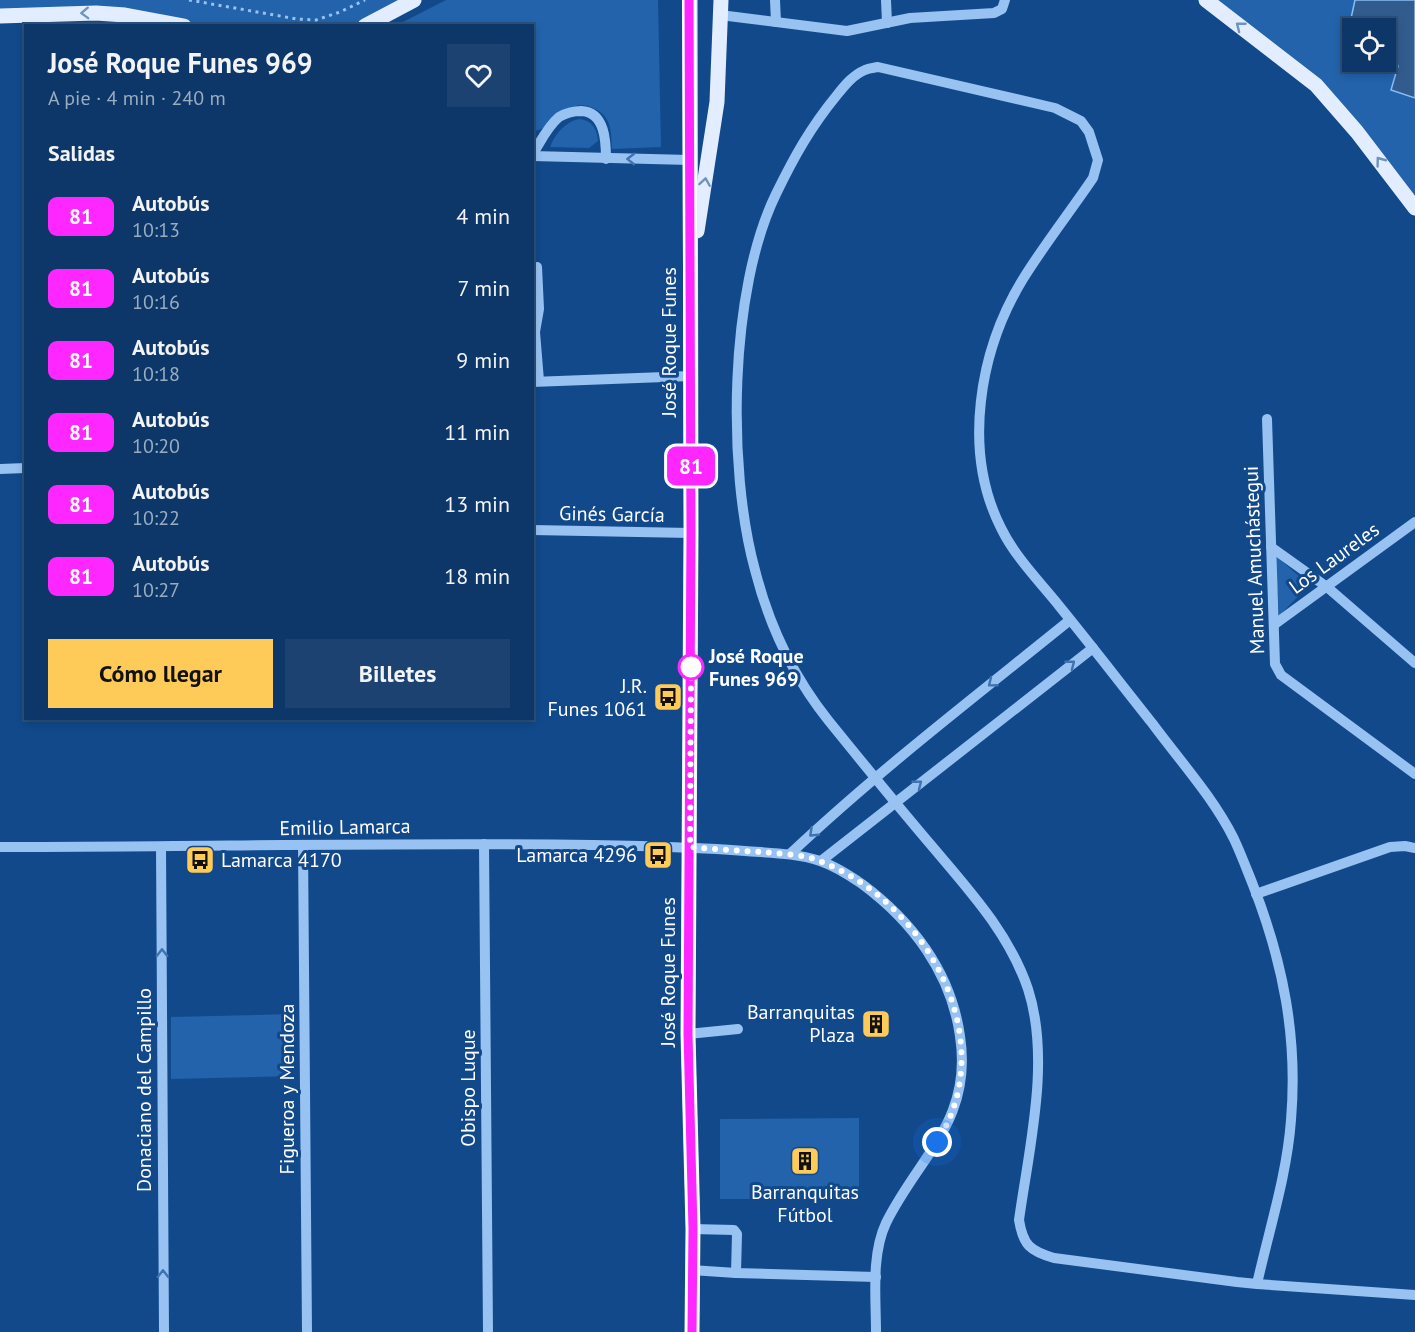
<!DOCTYPE html>
<html lang="es">
<head>
<meta charset="utf-8">
<style>
  :root { --surface:#0d3768; --page:#1b4271; --text:#f1f3f6; --muted:#9aacc0; --line:#2d517c; --accent:#ffcb58 }
  body { margin:0; font-family:"PT Sans",sans-serif; background:var(--page); color:var(--text); height:100vh; display:flex; flex-direction:column; font-size:22px; white-space:nowrap }
  * { box-sizing:border-box; margin:0 }
  p { font-size:20px; color:var(--muted) }
  .icon { flex:none; width:33px; height:33px; fill:none; stroke:currentColor; stroke-width:2; stroke-linecap:round; stroke-linejoin:round }
  .map { position:relative; flex:1; overflow:hidden }
  .details { position:absolute; left:24px; top:24px; width:510px; height:696px; display:flex; flex-direction:column; background:var(--surface); border-radius:0px; box-shadow:0 3px 9px #0003,0 0 0 2px var(--line) }
  .details>* { flex:none }
  .badge { padding:0 12px; border-radius:9px; font-size:21px; line-height:39px }
  .fabs { position:absolute; left:1342px; top:18px; display:grid; gap:12px }
  .fabs a { display:grid; place-items:center; width:54px; height:54px; border-radius:0px; background:var(--surface); box-shadow:0 3px 9px #0003,0 0 0 2px var(--line); font-size:30px }
  .you { position:absolute; width:30px; height:30px; margin:-15px; border:4px solid #fff; border-radius:50%; background:#1a73e8; box-shadow:0 0 0 9px #1a73e833 }
  .map>.badge { position:absolute; translate:-50% -50%; box-shadow:0 0 0 3px #fff }
  h2 { padding:0 24px; font-size:22px; line-height:54px }
  .round { display:grid; place-items:center; flex:none; width:63px; height:63px; border-radius:0px; background:var(--page) }
  .summary { display:flex; align-items:center; justify-content:space-between; height:102px; padding:0 24px }
  h1 { font-size:28px; font-weight:700; line-height:45px }
  .action { display:flex; gap:12px; margin-top:auto; padding:12px 24px }
  .action a { flex:1; height:69px; border-radius:0px; background:var(--accent); color:#111; font-size:24px; font-weight:700; line-height:69px; text-align:center }
  .action a+a { background:var(--page); color:var(--text) }
  ul { padding:0; list-style:none }
  li { display:flex; align-items:center; gap:18px; height:72px; padding:0 24px }
  li div { flex:1 }
  li b { display:block; font-size:22px }
  li em { font-style:normal }
  li .badge { min-width:66px; font-weight:700; text-align:center }
  .map>svg:first-child { display:block }
  .green { fill:#2263ab }
  .water { fill:#325c8d; stroke:#88bdf5; stroke-width:1.5 }
  .lines { fill:none; stroke-linecap:round; stroke-linejoin:round }
  .path { stroke:#97c2f2; stroke-width:3; stroke-dasharray:3 4.5; stroke-linecap:butt }
  .minor { stroke:#97c2f2; stroke-width:10 }
  .major { stroke:#e2eeff; stroke-width:15 }
  .oneway { stroke:#6f93bf }
  .oneway2 { stroke:#4073af }
  .line-casing { stroke:#fff; stroke-width:14 }
  .line { stroke:#fe27ff; stroke-width:9 }
  .walk { stroke:#fff; stroke-width:6; stroke-dasharray:0 10.8 }
  .stop-dot { fill:#fff; stroke:#fe27ff; stroke-width:3 }
  .labels { text-anchor:middle; stroke-width:6; stroke-linejoin:round; paint-order:stroke }
  .street-label { font-size:20px; fill:#fff; stroke:#11498b }
  .stop-label { font-size:20px; font-weight:bold; fill:#fff; stroke:#11498b; text-anchor:start }
  .poi-label { font-size:20px; fill:#fff; stroke:#11498b; text-anchor:end }
</style>
</head>
<body>
<div class="map">
<svg width="1415" height="1332" viewBox="0 0 1415 1332">
  <rect width="100%" height="100%" fill="#11498b"/>
  <g class="green">
    <polygon points="0,0 414,0 365,26 184,25 125,15 0,16"/>
    <path d="M446,0h212l3,147 -49,2c-1,-17 0,-32 -17,-40 -30,-15 -38,21 -62,22l-1,-105h-137z"/>
    <polygon points="1206,0 1355,0 1350,22 1362,28 1353,28 1353,62 1386,62 1386,43 1398,66 1391,90 1415,98 1415,208 1333,103"/>
    <path d="M579,119c13,1 18,10 19,22l-9,7 -39,-1c5,-13 15,-25 29,-28z"/>
    <polygon points="1275,555 1309,585 1279,616"/>
    <polygon points="292,1014 293,1076 171,1079 171,1017"/>
    <polygon points="859,1118 859,1199 720,1199 720,1119"/>
  </g>
  <polygon class="water" points="1355,0 1415,0 1415,98 1391,90 1398,66 1386,43 1386,28 1362,28 1350,23"/>
  <g class="lines">
    <polyline class="path" points="189,0 297,19 316,20 340,12 365,0"/>
    <g class="minor">
      <polyline points="775,0 776,22"/>
      <polyline points="886,0 887,23"/>
      <polyline points="720,15 847,31 910,18 994,13 1002,9 1005,0"/>
      <path d="M532,155c8,-12 15,-28 27,-38 7,-4 14,-6 22,-6 24,1 25,30 25,48"/>
      <polyline points="532,156 690,160"/>
      <polyline points="537,267 539,309 535,332 539,381"/>
      <polyline points="532,382 691,376"/>
      <polyline points="1267,419 1275,664 1281,675 1415,774"/>
      <polyline points="0,469 26,468"/>
      <polyline points="532,530 691,533"/>
      <polyline points="1271,547 1327,587 1415,663"/>
      <polyline points="1275,624 1415,522"/>
      <polyline points="484,844 488,1332"/>
      <polyline points="303,846 307,1332"/>
      <path d="M0,847c198,0 395,-5 593,-2 51,1 101,2 152,6 24,2 51,2 75,10 15,5 29,14 42,23 50,37 89,88 98,152 13,85 -41,120 -74,187 -15,32 -10,74 -10,109"/>
      <polyline points="161,847 164,1332"/>
      <path d="M790,854c88,-83 186,-158 280,-234"/>
      <polyline points="821,861 1093,648"/>
      <polyline points="1256,894 1390,847 1405,846 1415,848"/>
      <polyline points="688,1034 738,1029"/>
      <polyline points="693,1229 734,1230 737,1234 736,1273 876,1277"/>
      <polyline points="691,1270 736,1273"/>
      <path d="M1257,1284c12,-54 30,-109 34,-164 7,-83 -8,-158 -38,-235 -6,-15 -12,-31 -19,-46 -21,-42 -54,-78 -82,-116 -31,-39 -61,-78 -92,-116 -20,-25 -45,-50 -59,-79 -39,-77 -22,-177 22,-249 21,-34 47,-67 70,-101l5,-18 -9,-28 -8,-11 -26,-13 -177,-41c-5,1 -9,1 -13,3 -12,5 -20,15 -28,25 -27,33 -43,62 -61,99 -47,96 -49,274 -21,376 14,55 38,106 73,150 34,42 68,84 103,125 38,45 78,88 97,144 23,71 1,159 -9,231 4,25 11,31 35,38l183,24 20,2 158,11"/>
    </g>
    <g class="major">
      <polyline points="690,0 691,533 688,1034 693,1229 692,1332"/>
      <polyline points="1206,0 1316,85 1357,132 1415,208"/>
      <polyline points="0,16 96,13 125,15 184,26"/>
      <polyline points="365,26 414,0"/>
      <polyline points="697,231 717,102 721,0"/>
    </g>
  </g>
  <defs><path id="oneway-chevron" d="M-2-3.5L2.5 0L-2 3.5" fill="none" stroke-width="1.6" stroke-linecap="round" stroke-linejoin="round" transform="scale(1.5)"/></defs>
  <g class="oneway">
    <use href="#oneway-chevron" transform="translate(85 13) rotate(178)"/>
    <use href="#oneway-chevron" transform="translate(1240 26) rotate(-142)"/>
    <use href="#oneway-chevron" transform="translate(1380 161) rotate(-127)"/>
    <use href="#oneway-chevron" transform="translate(705 182) rotate(-81)"/>
  </g>
  <g class="oneway2">
    <use href="#oneway-chevron" transform="translate(631 159) rotate(-179)"/>
    <use href="#oneway-chevron" transform="translate(1071 664) rotate(-38)"/>
    <use href="#oneway-chevron" transform="translate(992 683) rotate(141)"/>
    <use href="#oneway-chevron" transform="translate(918 784) rotate(-38)"/>
    <use href="#oneway-chevron" transform="translate(813 833) rotate(137)"/>
    <use href="#oneway-chevron" transform="translate(162 953) rotate(-90)"/>
    <use href="#oneway-chevron" transform="translate(163 1274) rotate(-90)"/>
  </g>
  <g class="lines">
    <g class="line-casing">
      <polyline id="line" points="689,0 691,533 688,1034 693,1229 692,1332"/>
    </g>
    <use href="#line" class="line"/>
    <path class="walk" d="M691,667l-1,180c24,2 49,4 73,5 19,2 41,2 59,10 104,41 181,178 115,280"/>
  </g>
  <defs>
    <g id="bus-square" transform="scale(1.5)"><rect x="-9" y="-9" width="18" height="18" rx="4" fill="#ffcb58" stroke="#11498b"/><path d="M-5-6H5V4H4V6H2V4H-2V6H-4V4H-5ZM-3.5-4V0h7V-4ZM-3.5 1.2v1.5H-2V1.2ZM2 1.2v1.5H3.5V1.2Z" fill="#111"/></g>
    <g id="building-square" transform="scale(1.5)"><rect x="-9" y="-9" width="18" height="18" rx="4" fill="#ffcb58" stroke="#11498b"/><path d="M-4-6H4V6H1V3H-1V6H-4ZM-2.5-4.3h1.7v1.8h-1.7ZM.8-4.3h1.7v1.8H.8ZM-2.5-1h1.7V.8h-1.7ZM.8-1h1.7V.8H.8Z" fill="#111"/></g>
  </defs>
  <g fill-rule="evenodd">
    <use href="#bus-square" x="668" y="697"/>
    <use href="#bus-square" x="658" y="855"/>
    <use href="#bus-square" x="200" y="860"/>
    <use href="#building-square" x="876" y="1024"/>
    <use href="#building-square" x="805" y="1161"/>
  </g>
  <circle class="stop-dot" cx="691" cy="667" r="12"/>
  <g class="labels">
    <g class="street-label">
      <text transform="translate(669 342) rotate(-90)" y="7">José Roque Funes</text>
      <text transform="translate(612 514) rotate(1)" y="7">Ginés García</text>
      <text transform="translate(1334 558) rotate(-36)" y="7">Los Laureles</text>
      <text transform="translate(1254 560) rotate(-92)" y="7">Manuel Amuchástegui</text>
      <text transform="translate(345 827) rotate(-1)" y="7">Emilio Lamarca</text>
      <text transform="translate(668 972) rotate(-90)" y="7">José Roque Funes</text>
      <text transform="translate(468 1088) rotate(-90)" y="7">Obispo Luque</text>
      <text transform="translate(287 1089) rotate(-90)" y="7">Figueroa y Mendoza</text>
      <text transform="translate(144 1090) rotate(-90)" y="7">Donaciano del Campillo</text>
    </g>
    <g class="stop-label">
      <text x="709" y="663">José Roque<tspan x="709" dy="23">Funes 969</tspan></text>
    </g>
    <g class="poi-label">
      <text x="647" y="693">J.R.<tspan x="647" dy="23">Funes 1061</tspan></text>
      <text x="637" y="862">Lamarca 4296</text>
      <text x="221" y="867" text-anchor="start">Lamarca 4170</text>
      <text x="855" y="1019">Barranquitas<tspan x="855" dy="23">Plaza</tspan></text>
      <text x="805" y="1199" text-anchor="middle">Barranquitas<tspan x="805" dy="23">Fútbol</tspan></text>
    </g>
  </g>
</svg>
<div class="fabs">
<a><svg class="icon" aria-label="locate" viewBox="0 0 24 24"><circle cx="12" cy="12" r="6"/><path d="M12 2v4M12 18v4M2 12h4M18 12h4"/></svg></a>
</div>
<div class="you" style="left:937px;top:1142px"></div>
<b class="badge" style="left:691px;top:466px;background:#fe27ff;color:#fff">81</b>
<section class="details">
<div class="summary"><div><h1>José Roque Funes 969</h1><p>A pie · 4 min · 240 m</p></div><a class="round"><svg class="icon" aria-label="heart" viewBox="0 0 24 24"><path d="M12 20l-8-8c-3-5 5-10 8-4 3-6 11-1 8 4z"/></svg></a></div>
<h2>Salidas</h2>
<ul>
<li><span class="badge" style="background:#fe27ff;color:#fff">81</span><div><b>Autobús</b><p>10:13</p></div><em>4 min</em></li>
<li><span class="badge" style="background:#fe27ff;color:#fff">81</span><div><b>Autobús</b><p>10:16</p></div><em>7 min</em></li>
<li><span class="badge" style="background:#fe27ff;color:#fff">81</span><div><b>Autobús</b><p>10:18</p></div><em>9 min</em></li>
<li><span class="badge" style="background:#fe27ff;color:#fff">81</span><div><b>Autobús</b><p>10:20</p></div><em>11 min</em></li>
<li><span class="badge" style="background:#fe27ff;color:#fff">81</span><div><b>Autobús</b><p>10:22</p></div><em>13 min</em></li>
<li><span class="badge" style="background:#fe27ff;color:#fff">81</span><div><b>Autobús</b><p>10:27</p></div><em>18 min</em></li>
</ul>
<div class="action"><a>Cómo llegar</a><a>Billetes</a></div>
</section>
</div>
</body>
</html>
